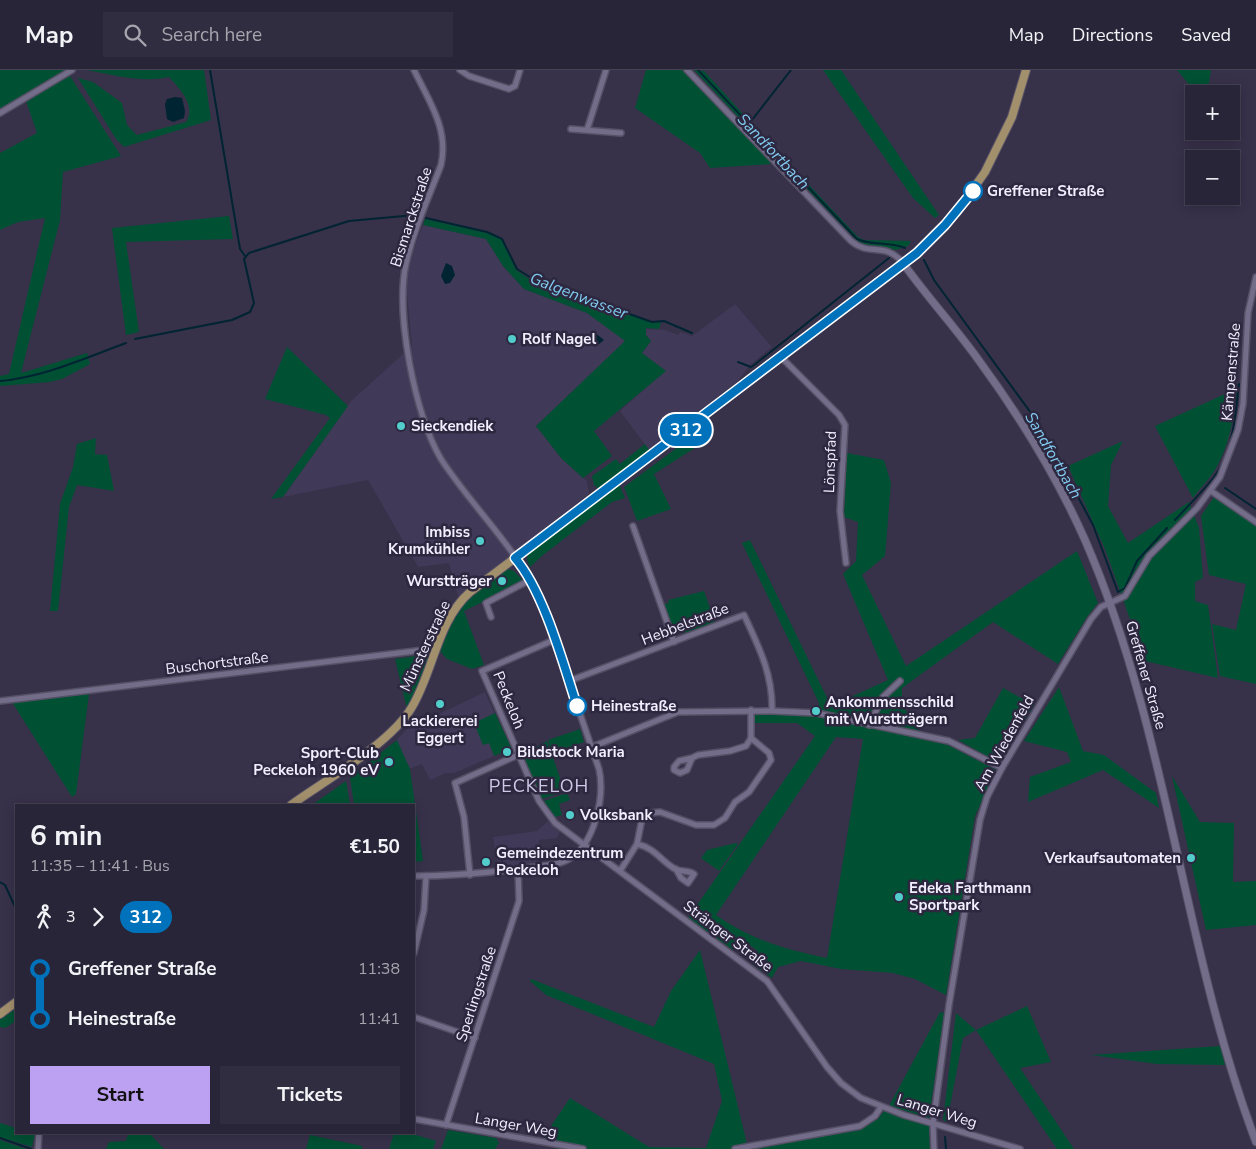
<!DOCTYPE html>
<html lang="en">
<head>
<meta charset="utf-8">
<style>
  :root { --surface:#292538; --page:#312d40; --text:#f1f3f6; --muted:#a5a5ae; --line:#454253; --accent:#bca0f2 }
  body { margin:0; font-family:"Nunito Sans",sans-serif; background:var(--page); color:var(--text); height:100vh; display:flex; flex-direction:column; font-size:19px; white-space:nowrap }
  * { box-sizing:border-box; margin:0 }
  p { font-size:16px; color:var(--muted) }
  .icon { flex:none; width:28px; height:28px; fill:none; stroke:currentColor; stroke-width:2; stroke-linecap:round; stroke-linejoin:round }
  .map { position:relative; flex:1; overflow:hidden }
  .details { position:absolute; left:15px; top:734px; width:400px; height:330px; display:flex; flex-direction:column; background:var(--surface); border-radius:0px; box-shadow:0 2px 12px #0003,0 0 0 1px var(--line) }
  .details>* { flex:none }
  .badge { padding:0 10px; border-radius:16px; font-size:18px; line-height:32px }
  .buttons { position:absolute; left:1185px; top:15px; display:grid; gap:10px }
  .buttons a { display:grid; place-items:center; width:55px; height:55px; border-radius:0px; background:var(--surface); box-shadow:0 2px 12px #0003,0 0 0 1px var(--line); font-size:25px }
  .map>.badge { position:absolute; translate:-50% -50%; box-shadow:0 0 0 2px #fff }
  .legs { display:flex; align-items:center; gap:8px; height:55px; padding:0 15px; font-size:16px }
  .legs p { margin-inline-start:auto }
  .head { display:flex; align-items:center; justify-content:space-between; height:85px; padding:0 15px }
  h1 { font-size:28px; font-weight:700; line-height:38px }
  .primary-button { display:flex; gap:10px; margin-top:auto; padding:10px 15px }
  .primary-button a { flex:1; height:58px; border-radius:0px; background:var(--accent); color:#111; font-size:20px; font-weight:700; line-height:58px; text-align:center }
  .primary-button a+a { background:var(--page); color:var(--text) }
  ul { padding:0 15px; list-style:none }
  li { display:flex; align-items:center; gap:18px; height:50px; font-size:19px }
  li i { display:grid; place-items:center; width:8px; height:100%; margin:0 6px; background:currentColor }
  li i::after { content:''; width:12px; height:12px; margin:-6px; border:4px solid; border-radius:50%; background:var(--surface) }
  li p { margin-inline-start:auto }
  li:first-child i { background:linear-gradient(#0000 50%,currentColor 0) }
  li:last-child i { background:linear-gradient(currentColor 50%,#0000 0) }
  header { display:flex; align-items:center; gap:30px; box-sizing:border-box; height:70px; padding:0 25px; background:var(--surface); border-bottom:1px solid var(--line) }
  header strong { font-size:24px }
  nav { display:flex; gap:28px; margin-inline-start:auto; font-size:18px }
  .search { width:350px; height:45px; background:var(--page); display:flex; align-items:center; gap:12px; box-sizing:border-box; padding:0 18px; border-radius:0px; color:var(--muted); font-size:19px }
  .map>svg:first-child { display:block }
  .built { fill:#403958 }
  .green { fill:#005134; fill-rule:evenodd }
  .water { fill:#012433 }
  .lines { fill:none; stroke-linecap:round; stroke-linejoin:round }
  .stream { stroke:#012433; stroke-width:2 }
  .minor-casing { stroke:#555066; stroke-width:8 }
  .secondary-casing { stroke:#555066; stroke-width:9 }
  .primary-casing { stroke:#555066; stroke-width:10 }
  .minor { stroke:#736d89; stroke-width:5 }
  .secondary { stroke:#736d89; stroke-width:7 }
  .primary { stroke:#a28f6c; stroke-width:8 }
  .line-1-casing { stroke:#fff; stroke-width:11 }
  .line-1 { stroke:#0072bc; stroke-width:8 }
  .stop-1-dot { fill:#fff; stroke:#0072bc; stroke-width:2.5 }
  .poi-dot { fill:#52cdcc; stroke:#2d273f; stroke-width:2 }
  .labels { text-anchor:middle; stroke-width:5; stroke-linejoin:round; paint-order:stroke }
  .stop-label { font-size:15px; font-weight:bold; fill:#f1eefe; stroke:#2d273f; text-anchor:start }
  .street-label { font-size:15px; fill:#f1eefe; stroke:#2d273f }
  .poi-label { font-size:15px; font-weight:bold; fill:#f1eefe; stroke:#2d273f; text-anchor:start }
  .water-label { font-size:16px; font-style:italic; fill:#81cbf0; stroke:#2d273f }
  .quarter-label { font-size:18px; letter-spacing:1px; fill:#cfc9e8; stroke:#2d273f }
</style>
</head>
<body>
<header>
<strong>Map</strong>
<div class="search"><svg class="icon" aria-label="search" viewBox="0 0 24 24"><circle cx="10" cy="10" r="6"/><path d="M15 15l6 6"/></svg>Search here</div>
<nav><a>Map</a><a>Directions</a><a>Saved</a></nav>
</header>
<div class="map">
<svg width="1256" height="1079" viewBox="0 0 1256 1079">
  <rect width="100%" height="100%" fill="#37314a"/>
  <g class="built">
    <polygon points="423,155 486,169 503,196 524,219 587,243 626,271 536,356 562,389 587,411 589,424 458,526 449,493 418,497 368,410 283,427 351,331 412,276 406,214 409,193"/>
    <polygon points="735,234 772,277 751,294 737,312 649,380 620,341 665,301 642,283 651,271 646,265 646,259 666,260 678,265 680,262 692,266"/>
    <polygon points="485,622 512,680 508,685 506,681 454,703 446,703 430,710 422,694 407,700 384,683 407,659"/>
    <polygon points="548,751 560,762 557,768 539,770 539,792 498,797 493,767 537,761"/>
  </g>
  <g class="green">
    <polygon points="0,0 66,0 0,39"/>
    <path d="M87,0h117l7,50 -87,27 -8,-8 -38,-61 15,4 29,21 5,22 10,10 49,-13c11,-16 -7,-34 -17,-45 -28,6 -55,-2 -82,-7z"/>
    <polygon points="646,0 683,0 772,92 770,94 710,98 700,83 635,38"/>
    <polygon points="694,0 704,1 744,45 739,48"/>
    <polygon points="823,0 841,0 939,145 935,148 913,128"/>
    <polygon points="1177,0 1211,0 1207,24 1197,24"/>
    <polygon points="70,6 121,86 63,102 60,150 21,303 87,283 90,294 62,309 50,312 0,316 0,306 9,304 45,148 18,152 0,160 0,83 37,63 26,31"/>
    <polygon points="752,54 858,167 864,170 911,171 908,176 896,180 860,174 746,55"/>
    <polygon points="229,146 233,169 126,172 139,262 126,265 112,158"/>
    <polygon points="425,149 487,163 501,169 516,200 535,213 653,253 661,252 659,259 646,258 646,265 651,271 642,283 666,301 594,361 612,386 583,408 562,389 536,356 625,271 587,243 524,219 503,196 486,169 423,155"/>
    <polygon points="287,277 348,336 283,427 271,429 330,348 326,345 265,329"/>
    <path d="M1238,318c-5,29 -8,60 -25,85 -6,9 -14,16 -20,25l-38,-72z"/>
    <polygon points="697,363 704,372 654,404 671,439 637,451 624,417"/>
    <polygon points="96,368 95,384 107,385 114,421 77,415 69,437 58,541 50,541 60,434 73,397 77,374"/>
    <polygon points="1123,371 1111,395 1108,436 1128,473 1189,432 1199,458 1203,508 1195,512 1195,531 1208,535 1218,608 1145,591 1105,479 1068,396"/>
    <polygon points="645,374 649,380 599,419 594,415 592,406 616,389 620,394"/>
    <path d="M847,383l37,7 7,23 -6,73 -23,19 44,91 171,-115 21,52 -11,14 -29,47 -65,-42 -91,66v17l19,27 -4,6 31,7 48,25 -21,46 -29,179 -31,-16 -22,-6 -52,-4 -40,-8 -23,6 -6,11 -22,-16 8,-11 -17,-12 -8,11 -45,-32 127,-182 -18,-13h-42v-9l62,2 2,-13 -77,-160 8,-3 81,166 57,-26 -45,-106 13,-13 2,-39 -14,-5zM836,667l27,2 -36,219c-41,-8 -77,-19 -111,-43z"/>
    <polygon points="619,414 625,428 612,432 543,485 530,497 527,490 528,482 584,442"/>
    <polygon points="1214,427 1256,455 1256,614 1220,606 1212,554 1236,560 1246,514 1209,505 1201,446"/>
    <polygon points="508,499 514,501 524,512 464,541 484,595 472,599 447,589 440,581 456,542 463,533"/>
    <path d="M704,521l11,31c-36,13 -37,21 -51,-18l5,-1 -1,-3z"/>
    <polygon points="431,584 407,639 395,589"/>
    <polygon points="1059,617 1083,681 1104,685 1156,723 1159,738 1103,700 1028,732 1030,707 1071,692 1067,682 1024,671"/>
    <polygon points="1003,618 1034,635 1001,689 996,691 958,670 975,668"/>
    <polygon points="89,624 76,724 72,727 12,632"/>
    <polygon points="495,643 512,679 508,685 506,681 494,686 489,673 483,675 474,653"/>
    <polygon points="580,659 584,672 552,683 548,670"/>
    <polygon points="397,670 410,699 423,791 414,792 414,735 354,735 350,707"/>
    <polygon points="547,671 565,722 541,729 522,685"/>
    <polygon points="1172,706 1200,752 1234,753 1233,812 1256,811 1256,855 1206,860"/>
    <polygon points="346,711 350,735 312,735"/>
    <polygon points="567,723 570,730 559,734 562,745 555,747 544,731"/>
    <polygon points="736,773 738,774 719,801 701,788 707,780"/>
    <polygon points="700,880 747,1074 741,1075 742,1079 556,1079 557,1070 543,1068 570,1028 649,1077 706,1078 722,1031 714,994 546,925 530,911 531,909 654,957 671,921"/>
    <polygon points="1027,936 1051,992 1020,998 1074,1079 1057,1079 976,960"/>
    <polygon points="16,939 16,951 5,958 0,957 0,948"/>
    <polygon points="940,942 944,943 929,1048 889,1036"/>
    <polygon points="956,943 976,960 963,968 947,1052 943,1050"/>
    <polygon points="1220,976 1225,995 1157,994 1091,985"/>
    <polygon points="884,1041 929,1056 930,1079 751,1079 861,1058 878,1049"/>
    <polygon points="0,1053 16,1058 16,1062 35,1064 32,1077 0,1067"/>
    <polygon points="448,1060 496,1068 499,1073 495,1079 441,1079"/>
    <polygon points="129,1062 149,1063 164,1079 106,1079 109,1072 126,1071"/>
    <polygon points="394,1063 409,1063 436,1071 433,1079 389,1079"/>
    <polygon points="310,1065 362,1076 362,1079 306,1079"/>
    <polygon points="0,1070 26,1079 0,1079"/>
  </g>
  <g class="water">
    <polygon points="175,27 182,28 185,41 184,48 173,52 167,49 165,34 167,29"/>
    <polygon points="446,193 452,196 455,205 450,213 445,214 441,206"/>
    <polygon points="594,262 604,270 599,274 589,271"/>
  </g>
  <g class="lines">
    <g class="stream">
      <polyline points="210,0 240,179 245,186"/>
      <path d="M698,0l159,169c15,7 31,2 48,9"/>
      <polyline points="748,55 791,0"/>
      <polyline points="426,148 487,162 502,169 517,199 536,211 652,252 664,251 692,263"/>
      <polyline points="924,190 934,210 1039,354 1093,455 1118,522 1125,518 1137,491 1167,458"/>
      <polyline points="135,269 232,250 250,242 254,233 244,189 249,183 349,151 415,145"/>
      <polyline points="738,292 751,297 754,295 889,188"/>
      <path d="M0,311c44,-4 85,-23 126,-38"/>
      <polyline points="1225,418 1256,439"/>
      <path d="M1175,450c13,-14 27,-28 39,-43 20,-26 21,-62 25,-93"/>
      <polyline points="0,812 5,815 16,839"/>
      <polyline points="945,1067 946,1079"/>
      <polyline points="0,1068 31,1079"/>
    </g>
    <g class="minor-casing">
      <g id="minor">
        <polyline points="460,0 469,6 509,19 515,16 520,0"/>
        <path d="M687,0l164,171c19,16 34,0 52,22"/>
        <polyline points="0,43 72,0"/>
        <polyline points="571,59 621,63"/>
        <polyline points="587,60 606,0"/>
        <polyline points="781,287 839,345 845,355 840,441 846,493"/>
        <polyline points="1211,421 1256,452"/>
        <polyline points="633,456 674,572"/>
        <polyline points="491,547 486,533 530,510"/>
        <polyline points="554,570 482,601 539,731 555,753 767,911 827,997 841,1013 861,1028 904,1045 1020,1079"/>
        <path d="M569,611l175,-66c15,32 29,60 28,96l-94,1 -86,35"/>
        <polyline points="0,631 432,579 436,581"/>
        <polyline points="772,641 817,643 949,671 1002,698"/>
        <polyline points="869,655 883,627 900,611"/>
        <polyline points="692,688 679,691 674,697 674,700 680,703 687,700 692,688 698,685 730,681 746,676 751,668"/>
        <path d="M637,774c18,4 24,17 38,25 6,3 13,1 19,5l-6,9 -7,-5 -5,-9"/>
        <polyline points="620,801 637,774 642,749 650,743 660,742 696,755 714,755 725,748 735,732 749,722 771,690 769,683 751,668 751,640"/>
        <polyline points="470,805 464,747 455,713 518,685"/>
        <path d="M414,806c37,0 73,-3 111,-8 14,-2 32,-2 44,-9 26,-15 36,-63 30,-90 -15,-43 -29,-86 -45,-128 -8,-23 -15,-46 -27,-67 -25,-40 -60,-75 -86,-115 -26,-43 -46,-146 -35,-195 7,-33 23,-67 35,-99 8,-36 -12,-64 -27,-95"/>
        <polyline points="414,883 424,840 426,806"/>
        <polyline points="414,947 475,968"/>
        <polyline points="414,1049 583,1079"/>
        <polyline points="446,1055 519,831 518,799"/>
        <polyline points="38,1079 39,1062"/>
        <polyline points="735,1079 860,1056 875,1046 881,1037"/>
        <polyline points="934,1079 933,1054 949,935 980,750 987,727 1002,698 1091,549 1101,537 1125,526 1149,486 1197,438 1220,407 1238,360 1243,334 1248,243 1256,207"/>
      </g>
    </g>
    <g class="secondary-casing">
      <path id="secondary" d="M903,193c24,34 53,65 77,99 41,56 77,115 105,178 84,193 97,406 171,602"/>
    </g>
    <g class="primary-casing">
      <g id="primary">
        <path d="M291,735c36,-26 99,-61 121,-98 22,-37 25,-86 58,-115l447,-339 40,-41 28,-40 27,-55 14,-47"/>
        <polyline points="0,944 16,932"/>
      </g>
    </g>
    <use href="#minor" class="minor"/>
    <use href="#secondary" class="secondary"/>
    <use href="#primary" class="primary"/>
  </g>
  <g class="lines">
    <g class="line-1-casing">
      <path id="line-1" d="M577,636c-14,-43 -33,-114 -62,-148l402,-305 28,-28 28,-34"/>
    </g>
    <use href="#line-1" class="line-1"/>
  </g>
  <g class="stop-1-dot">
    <circle cx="973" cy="121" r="9"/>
    <circle cx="577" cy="636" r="9"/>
  </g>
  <g class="poi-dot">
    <circle cx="512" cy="269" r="5"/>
    <circle cx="401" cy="356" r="5"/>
    <circle cx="480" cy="471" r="5"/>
    <circle cx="502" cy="511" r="5"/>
    <circle cx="440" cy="634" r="5"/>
    <circle cx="816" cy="641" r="5"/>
    <circle cx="507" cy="682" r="5"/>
    <circle cx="389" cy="692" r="5"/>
    <circle cx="570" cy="745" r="5"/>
    <circle cx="1191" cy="788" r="5"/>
    <circle cx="486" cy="792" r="5"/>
    <circle cx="899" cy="827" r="5"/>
  </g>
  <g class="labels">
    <g class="stop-label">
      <text x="987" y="126">Greffener Straße</text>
      <text x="591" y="641">Heinestraße</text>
    </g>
    <g class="street-label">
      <text transform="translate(411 147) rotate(-72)" y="5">Bismarckstraße</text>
      <text transform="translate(1231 302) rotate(-85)" y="5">Kämpenstraße</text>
      <text transform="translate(830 392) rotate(-88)" y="5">Lönspfad</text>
      <text transform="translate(685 554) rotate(-21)" y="5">Hebbelstraße</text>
      <text transform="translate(425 576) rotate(-65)" y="5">Münsterstraße</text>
      <text transform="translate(217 593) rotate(-7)" y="5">Buschortstraße</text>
      <text transform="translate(1146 605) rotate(74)" y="5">Greffener Straße</text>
      <text transform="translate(509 630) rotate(68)" y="5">Peckeloh</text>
      <text transform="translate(1004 673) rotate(-61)" y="5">Am Wiedenfeld</text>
      <text transform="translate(728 866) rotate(37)" y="5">Stränger Straße</text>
      <text transform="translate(476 924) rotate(-72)" y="5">Sperlingstraße</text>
      <text transform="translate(937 1041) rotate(17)" y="5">Langer Weg</text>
      <text transform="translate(516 1055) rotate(10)" y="5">Langer Weg</text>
    </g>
    <g class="poi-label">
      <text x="522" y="274">Rolf Nagel</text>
      <text x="411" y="361">Sieckendiek</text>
      <text x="470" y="467" text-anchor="end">Imbiss<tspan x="470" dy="17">Krumkühler</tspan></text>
      <text x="492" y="516" text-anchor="end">Wurstträger</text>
      <text x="826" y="637">Ankommensschild<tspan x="826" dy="17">mit Wurstträgern</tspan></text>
      <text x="440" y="656" text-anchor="middle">Lackiererei<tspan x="440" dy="17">Eggert</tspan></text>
      <text x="517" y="687">Bildstock Maria</text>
      <text x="379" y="688" text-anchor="end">Sport-Club<tspan x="379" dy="17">Peckeloh 1960 eV</tspan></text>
      <text x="580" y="750">Volksbank</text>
      <text x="496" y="788">Gemeindezentrum<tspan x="496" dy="17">Peckeloh</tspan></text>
      <text x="1181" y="793" text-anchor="end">Verkaufsautomaten</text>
      <text x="909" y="823">Edeka Farthmann<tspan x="909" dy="17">Sportpark</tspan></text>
    </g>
    <g class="water-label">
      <text transform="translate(774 81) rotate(47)" y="6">Sandfortbach</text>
      <text transform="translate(579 225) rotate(21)" y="6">Galgenwasser</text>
      <text transform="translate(1054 385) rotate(60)" y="6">Sandfortbach</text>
    </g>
    <g class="quarter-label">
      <text x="539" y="722">PECKELOH</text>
    </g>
  </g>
</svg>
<div class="buttons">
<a>+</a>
<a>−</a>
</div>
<b class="badge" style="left:686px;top:360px;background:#0072bc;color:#fff">312</b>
<section class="details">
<div class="head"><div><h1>6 min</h1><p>11:35 – 11:41 · Bus</p></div><b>€1.50</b></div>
<div class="legs"><svg class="icon" aria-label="walk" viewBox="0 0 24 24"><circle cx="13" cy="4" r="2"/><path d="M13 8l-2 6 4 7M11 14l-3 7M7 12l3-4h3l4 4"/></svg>3<svg class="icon" aria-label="forward" viewBox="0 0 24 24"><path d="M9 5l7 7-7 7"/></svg><b class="badge" style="background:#0072bc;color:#fff">312</b></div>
<ul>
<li><i style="color:#0072bc"></i><b>Greffener Straße</b><p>11:38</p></li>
<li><i style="color:#0072bc"></i><b>Heinestraße</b><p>11:41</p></li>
</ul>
<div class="primary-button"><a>Start</a><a>Tickets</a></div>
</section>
</div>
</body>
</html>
